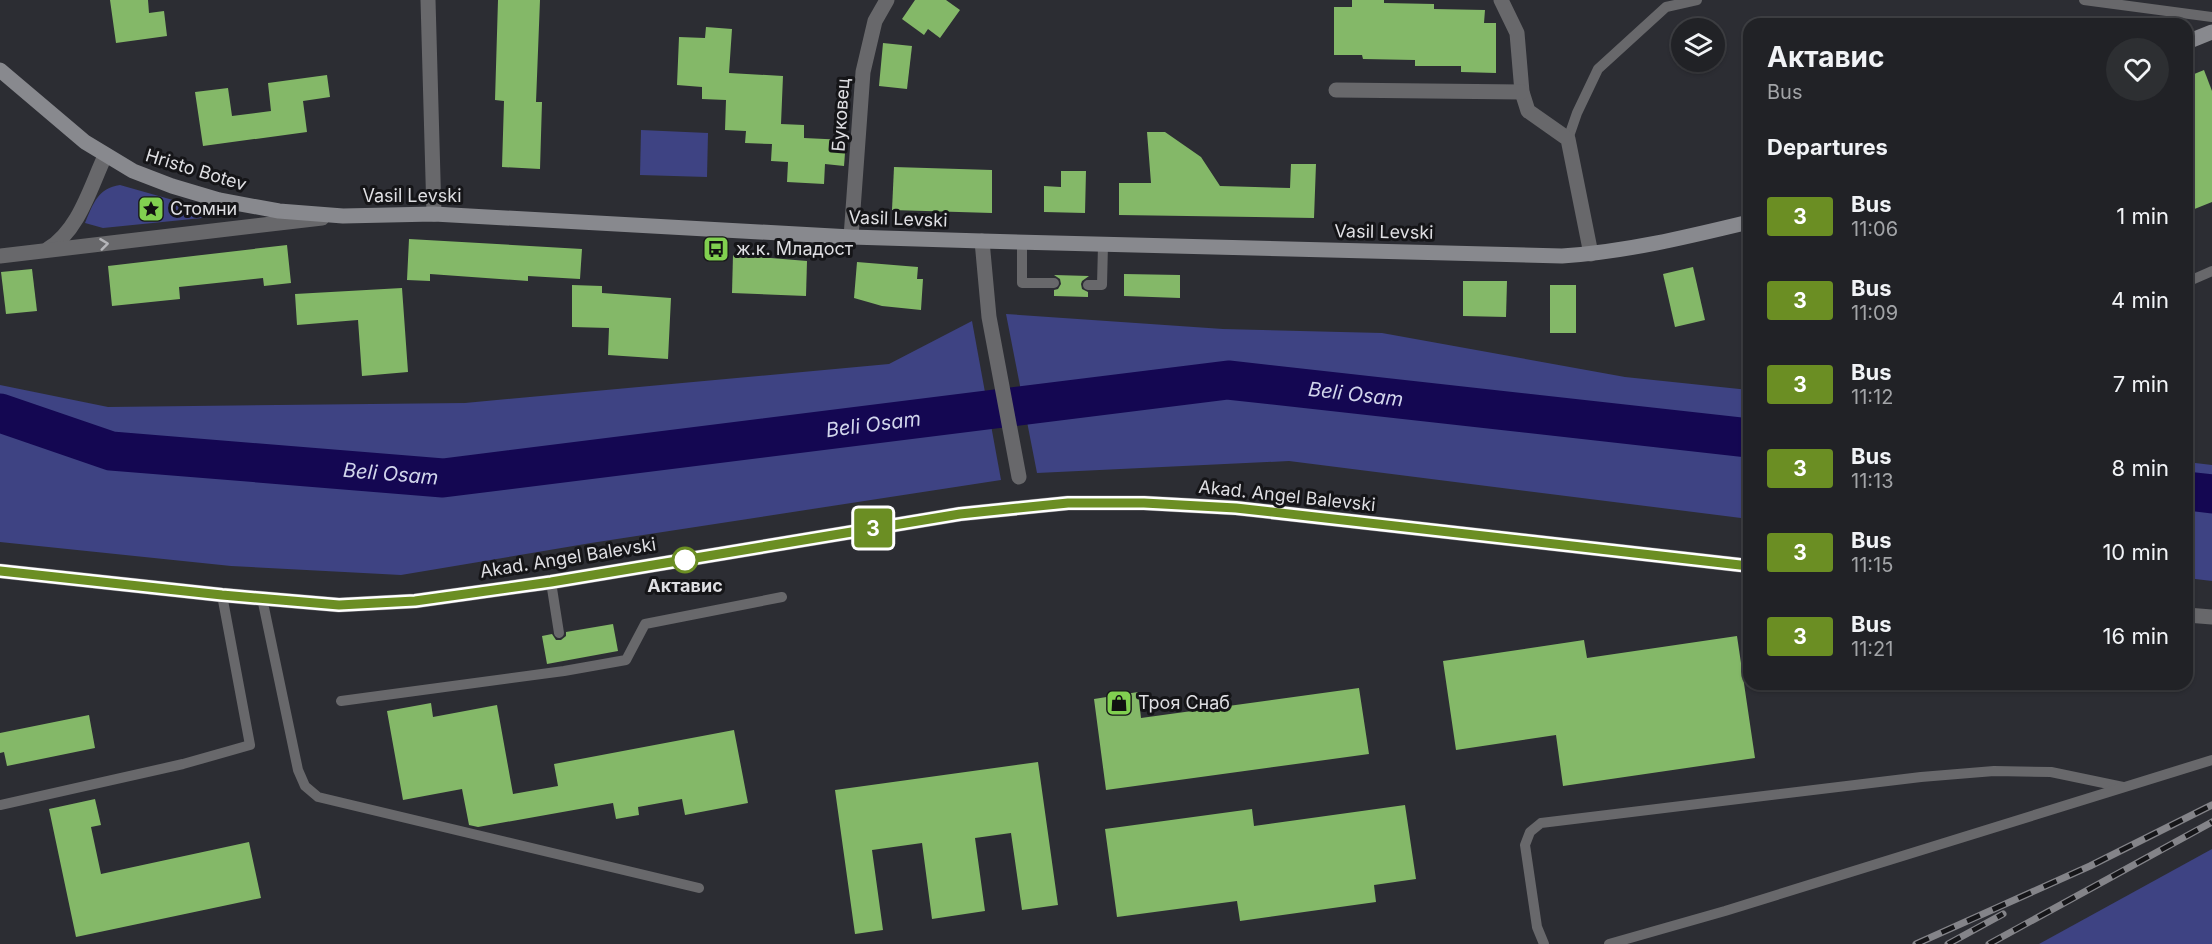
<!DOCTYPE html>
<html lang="en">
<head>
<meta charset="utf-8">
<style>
  :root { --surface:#212226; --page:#2d2f32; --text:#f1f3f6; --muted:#a2a4a7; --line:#3e3f43 }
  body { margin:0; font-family:Inter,sans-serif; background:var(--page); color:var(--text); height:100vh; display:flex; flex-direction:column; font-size:22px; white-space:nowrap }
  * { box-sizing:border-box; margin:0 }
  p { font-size:20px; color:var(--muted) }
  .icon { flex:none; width:33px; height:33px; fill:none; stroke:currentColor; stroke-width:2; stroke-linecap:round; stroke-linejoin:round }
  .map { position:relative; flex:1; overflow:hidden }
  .sheet { position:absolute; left:1743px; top:18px; width:450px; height:672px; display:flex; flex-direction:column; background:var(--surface); border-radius:18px; box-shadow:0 2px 4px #0004,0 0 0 2px var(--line) }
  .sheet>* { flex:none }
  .badge { padding:0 12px; border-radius:4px; font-size:21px; line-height:39px }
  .tools { position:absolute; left:1671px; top:18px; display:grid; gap:12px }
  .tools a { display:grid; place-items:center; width:54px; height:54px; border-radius:50%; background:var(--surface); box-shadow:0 2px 4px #0004,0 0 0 2px var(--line); font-size:30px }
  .map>.badge { position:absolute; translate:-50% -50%; box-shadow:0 0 0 3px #fff }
  h2 { padding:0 24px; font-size:22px; line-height:54px }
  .round { display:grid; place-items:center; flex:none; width:63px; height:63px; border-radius:32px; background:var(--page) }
  .overview { display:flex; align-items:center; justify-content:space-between; height:102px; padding:0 24px }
  h1 { font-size:28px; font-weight:700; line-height:45px }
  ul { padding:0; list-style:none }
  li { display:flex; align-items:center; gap:18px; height:84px; padding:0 24px }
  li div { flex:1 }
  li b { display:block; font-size:22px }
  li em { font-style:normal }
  li .badge { min-width:66px; font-weight:700; text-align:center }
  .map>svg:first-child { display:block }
  .green { fill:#3e4383 }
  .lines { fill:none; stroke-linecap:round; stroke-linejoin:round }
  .river { stroke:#140752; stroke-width:39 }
  .building { fill:#84b868 }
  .service { stroke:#68686b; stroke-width:10 }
  .minor { stroke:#68686b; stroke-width:15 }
  .tertiary { stroke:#68686b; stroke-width:15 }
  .secondary { stroke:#88898e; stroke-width:15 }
  .rail-casing { stroke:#848489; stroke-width:7 }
  .rail { stroke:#151518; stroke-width:4.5; stroke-dasharray:14; stroke-linecap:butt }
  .oneway { stroke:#b5b5b9 }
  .line-casing { stroke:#fff; stroke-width:14 }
  .line { stroke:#6b8e23; stroke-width:9 }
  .stop-dot { fill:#fff; stroke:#6b8e23; stroke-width:3 }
  .labels { text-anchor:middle; stroke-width:6; stroke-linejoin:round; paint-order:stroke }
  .street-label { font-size:18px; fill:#dfdfe3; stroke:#151518 }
  .poi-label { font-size:18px; fill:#dfdfe3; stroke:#151518; text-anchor:start }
  .stop-label { font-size:18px; font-weight:bold; fill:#dfdfe3; stroke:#151518 }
  .water-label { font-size:20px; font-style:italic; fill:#d2d6ec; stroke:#151518 }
</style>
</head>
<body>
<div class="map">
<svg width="2212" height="944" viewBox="0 0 2212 944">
  <rect width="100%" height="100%" fill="#2c2d33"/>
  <g class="green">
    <polygon points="641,130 708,133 707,177 640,175"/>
    <path d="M120,185l88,25 4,2v5l-109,11 -18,-5c8,-19 13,-35 35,-38z"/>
    <polygon points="1006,314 1223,329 1382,333 1625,377 1749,390 1749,519 1289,461 1037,473"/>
    <polygon points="972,321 1001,480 591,543 401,575 231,566 0,542 0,385 108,407 465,403 889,364"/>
    <polygon points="2187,462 2212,465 2212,581 2187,578"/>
    <polygon points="2212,849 2212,944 2039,944"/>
  </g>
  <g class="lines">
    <g class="river">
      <path id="s1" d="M0,413l111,38 332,27 785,-98 521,58"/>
      <polyline points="2187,491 2212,494"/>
    </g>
  </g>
  <g class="building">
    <polygon points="110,0 148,0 149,13 164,11 167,36 116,43"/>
    <polygon points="498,0 540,0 536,102 542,102 540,169 502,167 504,101 495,100"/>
    <polygon points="915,0 946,0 960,10 940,38 928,29 924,35 902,19"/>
    <polygon points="1352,0 1384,0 1384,3 1434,4 1434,9 1485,10 1484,23 1496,23 1496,73 1461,72 1461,66 1415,66 1415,60 1363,59 1362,55 1334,55 1334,7 1352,7"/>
    <polygon points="706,27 732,29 729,73 783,76 781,124 804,125 804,138 846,140 844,166 825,164 824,184 787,182 788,162 771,161 772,144 745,143 746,131 725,130 726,100 702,99 702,87 677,85 679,37 705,38"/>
    <polygon points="883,43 912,46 907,89 879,86"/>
    <polygon points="2204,70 2212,91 2212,202 2187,212 2187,77"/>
    <polygon points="327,75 330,97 303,101 307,132 203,146 195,92 228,88 232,116 271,111 268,83"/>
    <polygon points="1147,132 1165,132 1201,157 1220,186 1290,188 1291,164 1316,164 1314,218 1119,215 1119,183 1151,183"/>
    <polygon points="894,167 992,170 992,213 892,210"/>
    <polygon points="1061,171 1086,171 1085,213 1044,212 1044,186 1061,187"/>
    <polygon points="409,239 582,249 580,279 528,276 528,281 430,274 430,281 407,280"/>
    <polygon points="287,245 291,283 264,286 263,278 179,287 180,299 112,306 108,266"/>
    <polygon points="733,255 807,261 806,296 732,293"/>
    <polygon points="857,262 918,267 917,279 923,279 921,310 882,306 854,298"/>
    <polygon points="1693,267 1705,320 1675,327 1663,274"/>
    <polygon points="32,269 37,311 6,314 1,272"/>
    <polygon points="1124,274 1180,275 1180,298 1124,296"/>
    <polygon points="1054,275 1089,276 1082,281 1081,284 1082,289 1088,292 1088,297 1054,296 1054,290 1058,289 1061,284 1060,279"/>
    <polygon points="1463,281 1507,281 1506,317 1463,316"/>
    <polygon points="572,285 602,286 602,293 671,298 668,359 608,355 609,328 572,327"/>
    <rect x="1550" y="285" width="26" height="48"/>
    <polygon points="402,288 408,372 362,376 358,320 297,325 295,294"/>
    <polygon points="613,624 618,651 547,664 542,636 552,634 556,640 561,640 566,636 566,632"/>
    <polygon points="1737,636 1755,758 1563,786 1556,735 1456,750 1443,661 1584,640 1587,658"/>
    <polygon points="1359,688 1369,754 1106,790 1094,699 1138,692 1141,718"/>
    <polygon points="431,703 433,717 497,705 513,794 558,786 554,764 734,730 748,803 685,815 682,799 638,807 639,815 616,819 613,803 478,827 469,825 462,789 403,800 387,711"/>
    <polygon points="89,715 95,748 7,766 4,752 0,753 0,733"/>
    <polygon points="1038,762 1058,905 1022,910 1011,833 975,838 985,911 932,919 922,843 872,850 883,930 855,934 835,790"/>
    <polygon points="95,799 101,825 91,827 101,874 249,842 261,898 76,937 49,809"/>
    <polygon points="1405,805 1416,879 1374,885 1376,902 1240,921 1237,901 1117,917 1105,829 1252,809 1254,826"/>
  </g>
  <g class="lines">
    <g class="service">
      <polyline points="2084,0 2212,17"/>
      <polyline points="1568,139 1577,113 1598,69 1666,7 1697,0"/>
      <polyline points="1022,242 1022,283 1054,283"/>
      <polyline points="2187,282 2212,271"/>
      <polyline points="1088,285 1102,285 1103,245"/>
      <polyline points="551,582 559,633"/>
      <polyline points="262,598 298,770 305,786 318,797 699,888"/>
      <polyline points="341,701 564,671 626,660 645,624 782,597"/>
      <polyline points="0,805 183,764 250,745 222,595"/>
      <polyline points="1544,944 1537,927 1525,845 1530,832 1541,823 1921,777 1994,771 2051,772 2123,787"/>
      <polyline points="1609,944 1725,911 2212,760"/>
    </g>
    <g class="minor">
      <polyline points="428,0 434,214"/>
      <polyline points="1501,0 1517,33 1522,92 1528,111 1568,139 1591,254"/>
      <polyline points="1336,90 1522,92"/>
      <polyline points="851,237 863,72 875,21 887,0"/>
      <polyline points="982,241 989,317 1019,477"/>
    </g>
    <g class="tertiary">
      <path d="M48,249c31,-19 42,-61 57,-93"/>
      <polyline points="0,256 322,218"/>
      <polyline points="0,571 222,595 339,605 415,601 551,582 960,514 1068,503 1144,503 1236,508 1749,566"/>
      <polyline points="2187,615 2212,617"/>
    </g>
    <g class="secondary">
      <polyline points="2187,42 2212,32"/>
      <path d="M0,70l85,72 48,29 39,15 47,14 60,11 64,5 91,-2 417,23 131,4 580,15c63,-4 125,-19 187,-34"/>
    </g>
    <g class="rail-casing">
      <g id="rail">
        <polyline points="1916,944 2090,866 2212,805"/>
        <polyline points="1948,944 2003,914"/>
        <polyline points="1989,944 2212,822"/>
      </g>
    </g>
    <use href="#rail" class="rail"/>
  </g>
  <defs><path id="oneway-chevron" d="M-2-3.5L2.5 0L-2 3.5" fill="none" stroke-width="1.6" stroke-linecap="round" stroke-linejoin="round" transform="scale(1.5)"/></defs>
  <use class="oneway" href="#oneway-chevron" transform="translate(104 244) rotate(-7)"/>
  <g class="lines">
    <g class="line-casing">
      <polyline id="line" points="0,571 222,595 339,605 415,601 551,582 960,514 1068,503 1144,503 1236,508 1749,566"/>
    </g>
    <use href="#line" class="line"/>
  </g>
  <defs>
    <g id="sight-square" transform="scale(1.35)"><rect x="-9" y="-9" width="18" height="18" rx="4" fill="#81d050" stroke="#151518"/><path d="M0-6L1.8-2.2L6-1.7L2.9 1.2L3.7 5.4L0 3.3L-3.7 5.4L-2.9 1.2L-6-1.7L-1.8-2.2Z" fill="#111"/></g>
    <g id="bus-square" transform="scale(1.35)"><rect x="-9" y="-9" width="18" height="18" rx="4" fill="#81d050" stroke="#151518"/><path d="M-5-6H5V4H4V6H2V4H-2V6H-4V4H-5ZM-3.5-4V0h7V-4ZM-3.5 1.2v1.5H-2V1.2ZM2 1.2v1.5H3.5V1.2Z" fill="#111"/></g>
    <g id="shop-square" transform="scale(1.35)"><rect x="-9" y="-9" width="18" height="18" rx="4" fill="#81d050" stroke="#151518"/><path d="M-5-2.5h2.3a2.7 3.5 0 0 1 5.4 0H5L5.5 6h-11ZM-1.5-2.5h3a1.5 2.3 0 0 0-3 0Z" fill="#111"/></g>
  </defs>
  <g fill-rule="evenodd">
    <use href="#sight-square" x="151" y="209"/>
    <use href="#bus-square" x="716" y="249"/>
    <use href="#shop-square" x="1119" y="703"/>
  </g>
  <circle class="stop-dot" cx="685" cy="560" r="12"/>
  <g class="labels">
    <g class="street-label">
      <text transform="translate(841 115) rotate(-86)" y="6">Буковец</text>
      <text transform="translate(196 170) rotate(17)" y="6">Hristo Botev</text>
      <text x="412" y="202">Vasil Levski</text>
      <text transform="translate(898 219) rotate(2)" y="6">Vasil Levski</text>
      <text transform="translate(1384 232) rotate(1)" y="6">Vasil Levski</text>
      <text transform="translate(1287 496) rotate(6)" y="6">Akad. Angel Balevski</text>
      <text transform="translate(568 558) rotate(-9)" y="6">Akad. Angel Balevski</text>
    </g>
    <g class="poi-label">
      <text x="170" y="215">Стомни</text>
      <text x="736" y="255">ж.к. Младост</text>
      <text x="1138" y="709">Троя Снаб</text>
    </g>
    <g class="stop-label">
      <text x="685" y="592">Актавис</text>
    </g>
    <g class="water-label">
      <text dy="7" stroke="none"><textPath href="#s1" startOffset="1370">Beli Osam</textPath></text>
      <text dy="7" stroke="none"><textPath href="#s1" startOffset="884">Beli Osam</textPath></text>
      <text dy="7" stroke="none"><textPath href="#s1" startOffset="398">Beli Osam</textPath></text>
    </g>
  </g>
</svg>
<div class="tools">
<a><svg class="icon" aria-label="layers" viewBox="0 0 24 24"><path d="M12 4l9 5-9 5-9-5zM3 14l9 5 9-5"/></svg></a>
</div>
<b class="badge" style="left:873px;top:528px;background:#6b8e23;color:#fff">3</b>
<section class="sheet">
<div class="overview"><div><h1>Актавис</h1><p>Bus</p></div><a class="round"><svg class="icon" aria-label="heart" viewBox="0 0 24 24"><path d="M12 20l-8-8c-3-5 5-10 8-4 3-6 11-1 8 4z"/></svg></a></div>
<h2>Departures</h2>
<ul>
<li><span class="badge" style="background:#6b8e23;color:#fff">3</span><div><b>Bus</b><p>11:06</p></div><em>1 min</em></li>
<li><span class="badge" style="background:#6b8e23;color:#fff">3</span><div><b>Bus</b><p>11:09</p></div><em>4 min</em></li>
<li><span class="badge" style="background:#6b8e23;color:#fff">3</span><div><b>Bus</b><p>11:12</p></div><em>7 min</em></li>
<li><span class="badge" style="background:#6b8e23;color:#fff">3</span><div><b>Bus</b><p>11:13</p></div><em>8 min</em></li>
<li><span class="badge" style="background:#6b8e23;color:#fff">3</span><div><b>Bus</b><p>11:15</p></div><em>10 min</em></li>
<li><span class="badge" style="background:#6b8e23;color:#fff">3</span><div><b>Bus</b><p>11:21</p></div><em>16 min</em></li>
</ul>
</section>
</div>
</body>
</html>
